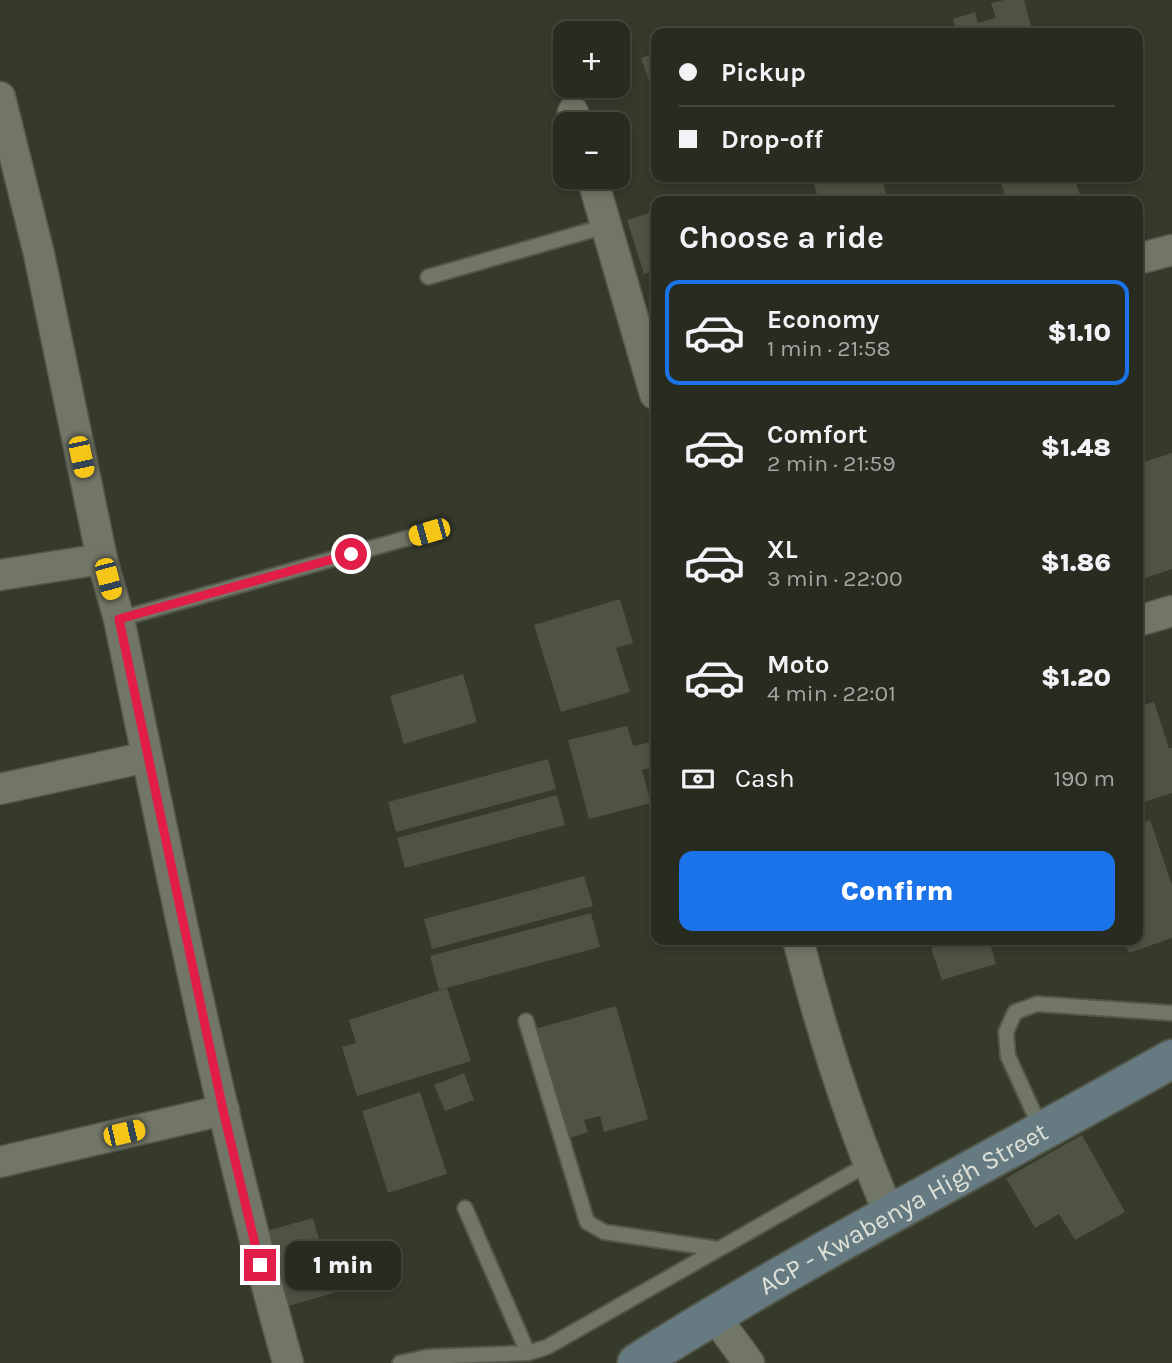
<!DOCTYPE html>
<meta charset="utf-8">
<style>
:root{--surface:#282c20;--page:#303429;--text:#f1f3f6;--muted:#a5a7a5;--line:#44483e;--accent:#1a73e8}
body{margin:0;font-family:Karla,sans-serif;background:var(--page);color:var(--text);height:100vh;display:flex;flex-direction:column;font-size:26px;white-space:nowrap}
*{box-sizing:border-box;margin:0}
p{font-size:23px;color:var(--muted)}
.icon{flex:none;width:38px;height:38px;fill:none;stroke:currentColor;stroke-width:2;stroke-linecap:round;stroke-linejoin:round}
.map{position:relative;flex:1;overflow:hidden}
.panel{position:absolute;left:651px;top:196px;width:492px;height:749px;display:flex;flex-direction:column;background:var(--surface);border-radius:14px;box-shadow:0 4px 10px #0003,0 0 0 2px var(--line)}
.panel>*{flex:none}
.hud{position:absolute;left:651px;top:28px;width:492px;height:154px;border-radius:14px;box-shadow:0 4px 10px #0003,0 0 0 2px var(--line);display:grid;align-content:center;height:154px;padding:0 28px;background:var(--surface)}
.buttons{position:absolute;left:553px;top:21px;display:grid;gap:14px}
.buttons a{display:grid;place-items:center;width:77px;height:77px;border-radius:14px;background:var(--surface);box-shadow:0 4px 10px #0003,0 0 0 2px var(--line);font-size:35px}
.end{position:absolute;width:32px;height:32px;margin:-16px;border:9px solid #e11d48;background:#fff;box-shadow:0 0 0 4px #fff}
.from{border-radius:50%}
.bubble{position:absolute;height:49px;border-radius:14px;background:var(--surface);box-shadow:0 4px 10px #0003,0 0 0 2px var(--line);font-size:23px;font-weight:800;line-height:49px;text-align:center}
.car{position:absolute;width:21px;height:42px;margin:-21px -10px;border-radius:9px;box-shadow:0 0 5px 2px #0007;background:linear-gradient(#f5c518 24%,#345 0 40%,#f5c518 0 76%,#345 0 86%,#f5c518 0)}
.hud b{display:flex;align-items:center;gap:24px;height:66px;font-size:26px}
.hud b+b{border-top:2px solid var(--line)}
.hud i{width:18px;height:18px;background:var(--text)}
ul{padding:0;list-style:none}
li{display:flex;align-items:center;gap:21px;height:105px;margin:0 14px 10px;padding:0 14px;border:4px solid transparent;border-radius:14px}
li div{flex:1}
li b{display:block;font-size:26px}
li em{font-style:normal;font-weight:800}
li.on{border-color:var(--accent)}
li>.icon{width:63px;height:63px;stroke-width:1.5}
h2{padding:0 28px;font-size:32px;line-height:84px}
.pay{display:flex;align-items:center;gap:18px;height:77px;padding:0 28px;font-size:26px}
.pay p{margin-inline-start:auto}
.cta{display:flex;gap:14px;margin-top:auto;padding:14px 28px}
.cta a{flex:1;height:80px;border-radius:14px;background:var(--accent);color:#fff;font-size:28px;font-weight:800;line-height:80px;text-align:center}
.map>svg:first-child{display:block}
.building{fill:#4e5343}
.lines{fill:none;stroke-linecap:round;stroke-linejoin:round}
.service-casing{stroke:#53574a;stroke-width:18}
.minor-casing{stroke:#53574a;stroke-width:33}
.secondary-casing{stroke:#53574a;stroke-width:42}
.service{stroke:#717666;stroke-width:14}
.minor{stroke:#717666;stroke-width:30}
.secondary{stroke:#667b81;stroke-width:38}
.route{stroke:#e11d48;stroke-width:9}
.labels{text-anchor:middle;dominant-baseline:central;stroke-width:5;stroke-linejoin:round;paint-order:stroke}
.street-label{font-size:26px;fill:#dee1d7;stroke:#363a2b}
</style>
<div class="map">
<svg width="1172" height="1363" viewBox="0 0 1172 1363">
<rect width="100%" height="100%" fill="#363a2b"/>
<g class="building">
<path d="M 1004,0 L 1024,0 L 1033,33 L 957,33 L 953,19 L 975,12 L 978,23 L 996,18 L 991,3 Z"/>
<path d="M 656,53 L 656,81 L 650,83 L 641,58 Z"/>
<path d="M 812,177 L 881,177 L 888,200 L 819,201 Z"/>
<path d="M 1010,177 L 1074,177 L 1082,201 L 1007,201 L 1000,180 Z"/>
<path d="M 656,211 L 656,270 L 644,274 L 627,220 Z"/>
<path d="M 656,300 L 656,327 L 648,303 Z"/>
<path d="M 1172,453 L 1172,569 L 1145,578 L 1138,553 L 1138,464 Z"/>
<path d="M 620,599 L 633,643 L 616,648 L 630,692 L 561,712 L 534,625 Z"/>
<path d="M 463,674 L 477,722 L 404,744 L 390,696 Z"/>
<path d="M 1154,702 L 1169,748 L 1172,748 L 1172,793 L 1138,804 L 1138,707 Z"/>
<path d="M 627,726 L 633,746 L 656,741 L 656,767 L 642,770 L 651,803 L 589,819 L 568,740 Z"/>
<path d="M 548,759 L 556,789 L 396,832 L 388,802 Z"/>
<path d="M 557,795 L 565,825 L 405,868 L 397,838 Z"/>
<path d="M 1150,820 L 1172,885 L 1172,938 L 1129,953 L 1124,940 L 1138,940 L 1138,825 Z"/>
<path d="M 584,876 L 593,906 L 432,949 L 424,919 Z"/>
<path d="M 591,913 L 600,947 L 439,990 L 430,956 Z"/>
<path d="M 963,940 L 989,940 L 996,964 L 942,980 L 931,948 Z"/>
<path d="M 447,988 L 471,1061 L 357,1096 L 342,1047 L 356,1043 L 349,1020 Z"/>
<path d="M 616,1006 L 648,1119 L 604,1132 L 600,1116 L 584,1120 L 588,1132 L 567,1139 L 535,1029 Z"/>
<path d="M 464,1073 L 474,1100 L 445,1111 L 434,1085 Z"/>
<path d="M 420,1092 L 447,1174 L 388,1193 L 362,1111 Z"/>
<path d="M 1082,1135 L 1125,1212 L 1075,1240 L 1059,1214 L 1035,1228 L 1006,1178 Z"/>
<path d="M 313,1218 L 334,1293 L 284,1307 L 263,1232 Z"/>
</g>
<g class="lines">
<defs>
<g id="service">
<path d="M 428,277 L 606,226"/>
<path d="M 119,619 L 429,532"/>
<path d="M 526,1021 L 587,1222 L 604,1232 L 718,1249"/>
<path d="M 1042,1131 L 1008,1056 L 1006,1032 L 1015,1012 L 1037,1004 L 1172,1013"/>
<path d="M 465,1208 L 528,1353"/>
<path d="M 400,1363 L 427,1357 L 528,1353 L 547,1347 L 868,1164"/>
</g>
<g id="minor">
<path d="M 0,97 L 39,254 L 102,559 L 119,619 C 170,868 219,1118 288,1363"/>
<path d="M 573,112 L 576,124"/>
<path d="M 592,177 L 655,394"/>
<path d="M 1138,259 L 1172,250"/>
<path d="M 0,575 L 102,559"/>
<path d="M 1138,621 L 1172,611"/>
<path d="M 0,789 L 147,757"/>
<path d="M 798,940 C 822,1033 851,1125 889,1213"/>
<path d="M 0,1162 L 224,1110"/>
<path d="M 713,1314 L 749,1363"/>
</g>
<g id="secondary">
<path id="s1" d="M 637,1363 C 810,1253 993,1160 1172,1059"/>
</g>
</defs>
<use href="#service" class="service-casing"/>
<use href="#minor" class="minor-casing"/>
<use href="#secondary" class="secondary-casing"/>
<use href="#service" class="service"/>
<use href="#minor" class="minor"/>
<use href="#secondary" class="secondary"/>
</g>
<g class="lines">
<path class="route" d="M 260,1265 L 223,1110 L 119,619 L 351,554"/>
</g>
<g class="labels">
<g class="street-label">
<text stroke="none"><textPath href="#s1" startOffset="308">ACP - Kwabenya High Street</textPath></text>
</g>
</g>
</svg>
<div class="buttons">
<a>+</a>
<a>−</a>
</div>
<i class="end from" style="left:351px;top:554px"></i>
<i class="end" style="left:260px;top:1265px"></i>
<div class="bubble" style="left:285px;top:1241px;width:116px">1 min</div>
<i class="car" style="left:81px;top:457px;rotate:168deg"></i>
<i class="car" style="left:429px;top:532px;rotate:254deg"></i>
<i class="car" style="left:108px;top:579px;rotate:165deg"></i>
<i class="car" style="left:124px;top:1133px;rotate:77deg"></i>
<div class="hud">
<b><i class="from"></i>Pickup</b>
<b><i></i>Drop-off</b>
</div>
<section class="panel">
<h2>Choose a ride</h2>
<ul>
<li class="on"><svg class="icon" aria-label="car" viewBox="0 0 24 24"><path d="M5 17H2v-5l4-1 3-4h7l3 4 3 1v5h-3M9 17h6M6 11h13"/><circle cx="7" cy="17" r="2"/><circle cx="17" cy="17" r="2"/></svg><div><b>Economy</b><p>1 min · 21:58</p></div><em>$1.10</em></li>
<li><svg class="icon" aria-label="car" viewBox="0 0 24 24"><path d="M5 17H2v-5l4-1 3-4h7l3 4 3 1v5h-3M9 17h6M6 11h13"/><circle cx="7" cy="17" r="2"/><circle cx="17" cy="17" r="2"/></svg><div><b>Comfort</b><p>2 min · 21:59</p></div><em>$1.48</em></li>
<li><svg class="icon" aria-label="car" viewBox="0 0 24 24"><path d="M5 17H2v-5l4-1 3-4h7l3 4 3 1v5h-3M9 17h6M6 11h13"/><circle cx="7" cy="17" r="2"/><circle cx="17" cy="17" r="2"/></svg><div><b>XL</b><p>3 min · 22:00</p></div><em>$1.86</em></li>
<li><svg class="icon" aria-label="car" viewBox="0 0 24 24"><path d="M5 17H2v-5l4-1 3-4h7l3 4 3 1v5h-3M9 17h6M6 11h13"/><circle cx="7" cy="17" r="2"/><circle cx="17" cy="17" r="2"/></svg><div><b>Moto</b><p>4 min · 22:01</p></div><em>$1.20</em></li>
</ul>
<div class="pay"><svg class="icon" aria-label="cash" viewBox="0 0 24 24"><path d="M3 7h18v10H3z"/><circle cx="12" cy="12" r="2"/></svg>Cash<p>190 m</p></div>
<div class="cta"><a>Confirm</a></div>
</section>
</div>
